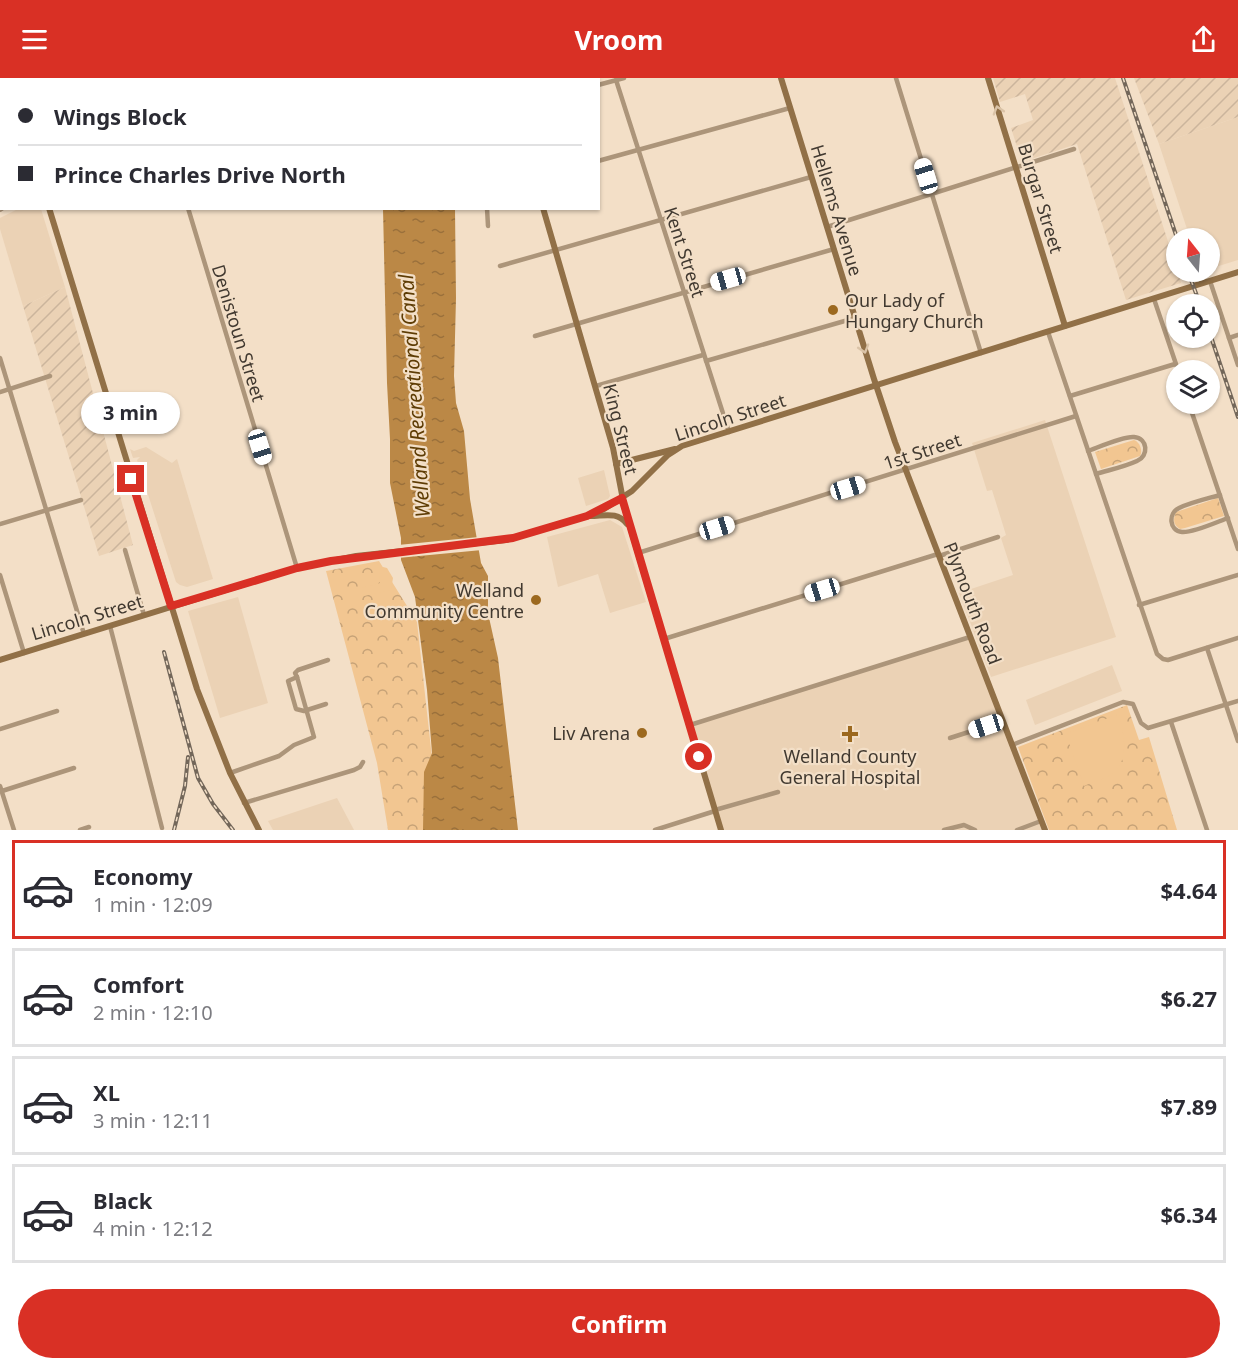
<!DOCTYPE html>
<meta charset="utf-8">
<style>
:root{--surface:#fff;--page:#f2f2f3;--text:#2b2b33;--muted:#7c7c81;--line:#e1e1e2;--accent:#d93025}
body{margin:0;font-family:"Noto Sans",sans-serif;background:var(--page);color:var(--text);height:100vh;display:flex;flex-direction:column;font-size:22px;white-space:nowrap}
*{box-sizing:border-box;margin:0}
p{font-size:20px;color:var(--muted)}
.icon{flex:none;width:33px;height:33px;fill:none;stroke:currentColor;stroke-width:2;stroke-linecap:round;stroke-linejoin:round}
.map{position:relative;height:752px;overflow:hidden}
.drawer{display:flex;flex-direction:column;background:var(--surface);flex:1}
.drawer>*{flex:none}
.top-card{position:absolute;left:0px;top:0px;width:600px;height:132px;box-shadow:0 2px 4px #0004;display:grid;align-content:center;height:132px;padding:0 18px;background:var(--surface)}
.needle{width:39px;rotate:343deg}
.buttons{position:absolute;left:1166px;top:150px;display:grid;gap:12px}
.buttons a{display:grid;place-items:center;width:54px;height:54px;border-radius:50%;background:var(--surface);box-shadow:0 2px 4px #0004;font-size:30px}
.end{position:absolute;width:27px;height:27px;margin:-14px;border:8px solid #d93025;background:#fff;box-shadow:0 0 0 3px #fff}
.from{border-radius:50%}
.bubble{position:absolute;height:42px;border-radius:21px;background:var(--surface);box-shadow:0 2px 4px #0004;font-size:20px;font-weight:700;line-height:42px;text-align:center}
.car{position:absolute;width:18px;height:36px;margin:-18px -9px;border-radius:8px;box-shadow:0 0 4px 2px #0007;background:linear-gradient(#fff 24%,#345 0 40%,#fff 0 76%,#345 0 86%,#fff 0)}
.top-card b{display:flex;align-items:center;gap:21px;height:57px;font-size:22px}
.top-card b+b{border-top:2px solid var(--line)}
.top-card i{width:15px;height:15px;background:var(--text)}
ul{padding:10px 0 0;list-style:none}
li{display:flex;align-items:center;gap:18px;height:99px;margin:0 12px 9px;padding:0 6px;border:3px solid var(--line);border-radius:0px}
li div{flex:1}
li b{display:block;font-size:22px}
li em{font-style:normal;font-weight:700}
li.active{border-color:var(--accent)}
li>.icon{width:54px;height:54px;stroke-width:1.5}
.primary-button{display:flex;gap:12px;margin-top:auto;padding:12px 18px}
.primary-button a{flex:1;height:69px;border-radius:36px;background:var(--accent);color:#fff;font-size:24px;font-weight:700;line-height:69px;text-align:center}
header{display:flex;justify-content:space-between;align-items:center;height:78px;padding:0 18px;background:var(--accent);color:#fff;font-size:27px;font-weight:700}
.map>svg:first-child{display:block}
.built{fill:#ebd2b5}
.industrial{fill:url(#industrial-furrows)}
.park{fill:url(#park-crowns)}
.pitch{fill:#f2c691}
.water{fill:url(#water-ripples)}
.pier{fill:#f3dfc7}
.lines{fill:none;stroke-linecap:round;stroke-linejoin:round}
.street{stroke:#ac957a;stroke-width:4.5}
.secondary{stroke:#917047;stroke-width:6}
.rail-casing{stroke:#73675a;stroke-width:4}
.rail{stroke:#f3dfc7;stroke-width:1.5;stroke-dasharray:4.5;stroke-linecap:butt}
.oneway{stroke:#dac3a7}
.route{stroke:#d93025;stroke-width:8}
.poi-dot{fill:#9c691f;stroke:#f3dfc7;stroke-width:2}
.labels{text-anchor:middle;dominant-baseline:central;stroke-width:4.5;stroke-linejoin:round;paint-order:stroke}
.street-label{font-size:18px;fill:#413930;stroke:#f3dfc7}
.poi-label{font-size:18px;fill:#413930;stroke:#f3dfc7;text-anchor:end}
.water-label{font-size:20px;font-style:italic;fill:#5e3c04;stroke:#f3dfc7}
</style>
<header><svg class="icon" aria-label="menu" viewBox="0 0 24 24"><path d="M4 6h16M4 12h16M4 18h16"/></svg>Vroom<svg class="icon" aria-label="share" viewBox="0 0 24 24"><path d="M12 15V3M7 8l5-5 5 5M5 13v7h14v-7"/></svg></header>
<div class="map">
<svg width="1238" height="752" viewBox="0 0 1238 752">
<defs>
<pattern id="industrial-furrows" width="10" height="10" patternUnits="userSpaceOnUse" patternTransform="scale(1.5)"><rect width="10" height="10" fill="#ebd2b5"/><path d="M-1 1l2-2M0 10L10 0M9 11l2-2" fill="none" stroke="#cbb59c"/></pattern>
<pattern id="park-crowns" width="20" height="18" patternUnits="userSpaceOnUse" patternTransform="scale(1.5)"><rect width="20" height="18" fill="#f2c691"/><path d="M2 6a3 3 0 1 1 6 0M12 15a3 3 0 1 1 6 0" fill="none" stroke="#c6a277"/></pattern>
<pattern id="water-ripples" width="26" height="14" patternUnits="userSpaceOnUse" patternTransform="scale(1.5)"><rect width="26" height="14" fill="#bb8846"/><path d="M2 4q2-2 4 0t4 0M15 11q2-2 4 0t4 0" fill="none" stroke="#9a703b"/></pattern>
</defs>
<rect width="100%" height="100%" fill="#f3dfc7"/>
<g class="built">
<path d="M 1238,39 L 1238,182 L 1209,191 L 1209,160 L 1190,160 L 1159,66 Z"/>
<path d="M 18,131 L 41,131 L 65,209 L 23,228 L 0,151 L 0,140 Z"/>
<path d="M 1045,342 L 1116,559 L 991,599 L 959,515 L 1013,497 L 1001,460 L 1006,457 L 992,412 L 987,413 L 972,365 Z"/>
<path d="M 146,369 L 172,385 L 177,381 L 213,501 L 187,509 L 180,507 L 176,504 L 137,382 L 140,379 L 133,380 L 130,371 L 134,373 Z"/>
<path d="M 604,392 L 610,418 L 608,421 L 586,428 L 578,400 Z"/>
<path d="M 610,442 L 622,449 L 646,524 L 610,535 L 598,496 L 558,509 L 547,459 Z"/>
<path d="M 238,519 L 268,625 L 220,640 L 188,533 Z"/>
<path d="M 970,559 L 1045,752 L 721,752 L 690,647 Z"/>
<path d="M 1112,587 L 1122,613 L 1035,647 L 1026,622 Z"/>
<path d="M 337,720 L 354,752 L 273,752 L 268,743 Z"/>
</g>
<g class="industrial">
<path d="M 993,0 L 1115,0 L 1176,188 L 1176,194 L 1178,194 L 1181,205 L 1126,222 L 1077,66 L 1022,84 L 1011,50 L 1033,42 L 1025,16 L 1000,24 Z"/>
<path d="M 1134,0 L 1238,0 L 1238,39 L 1159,66 Z"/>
<path d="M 65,209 L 133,467 L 99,478 L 23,228 Z"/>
</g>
<g class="park">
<path d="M 1134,362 C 1140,364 1143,373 1140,378 L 1101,391 L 1095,374 Z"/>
<path d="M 1218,420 L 1224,438 L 1185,450 L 1180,451 C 1173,447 1173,441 1176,434 Z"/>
<path d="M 379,483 L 417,544 L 440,752 L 388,752 L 377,685 L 326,493 Z"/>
<path d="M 1127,627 L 1139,662 L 1149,659 L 1177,752 L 1049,752 L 1018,669 Z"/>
</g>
<g class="pitch">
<path d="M 383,489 L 387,490 L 393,500 L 391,512 L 364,518 L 362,510 L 380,505 L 379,493 Z"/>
<path d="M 1119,636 C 1124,655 1130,683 1112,696 C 1104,701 1093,704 1084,708 L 1067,659 L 1068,655 Z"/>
</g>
<path class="water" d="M 383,131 L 455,131 L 456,220 L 454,298 L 456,325 L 464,353 L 470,421 L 481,485 L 488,498 L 488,535 L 498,580 L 518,752 L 423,752 L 424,694 L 432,675 L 427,612 L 415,519 L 401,482 L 401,460 L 390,405 L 390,361 L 387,305 Z"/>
<path class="pier" d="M 479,459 L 482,472 L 398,480 L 398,467 Z"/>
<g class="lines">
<g class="street">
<path d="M 148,0 L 149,2"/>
<path d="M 243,0 L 244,2"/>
<path d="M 364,0 L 364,2"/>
<path d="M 896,0 L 981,275"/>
<path d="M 26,2 L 26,0"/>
<path d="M 127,2 L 130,0"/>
<path d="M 257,2 L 259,0"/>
<path d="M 616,2 L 729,354"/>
<path d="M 598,7 L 624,0"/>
<path d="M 598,83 L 790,30"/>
<path d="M 188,130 L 297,490"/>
<path d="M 487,130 L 488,148"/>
<path d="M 0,132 L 3,130"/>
<path d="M 827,149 L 1074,71"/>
<path d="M 500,188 L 811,99"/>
<path d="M 1210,203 L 1238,287"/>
<path d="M 1154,221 L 1178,292"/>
<path d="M 1048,254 L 1157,576 L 1163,581 L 1168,582 L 1238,560"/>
<path d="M 535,258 L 834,171"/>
<path d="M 1229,260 L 1238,257"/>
<path d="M 0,280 L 84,556"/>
<path d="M 706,283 L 855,240"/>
<path d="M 596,308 L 703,277"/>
<path d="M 0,314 L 50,298"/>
<path d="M 1070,318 L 1175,286"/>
<path d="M 1189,326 L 1238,471"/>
<path d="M 1088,373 C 1099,369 1123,358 1134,359 C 1148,360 1149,378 1137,383 C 1124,389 1109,392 1096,396"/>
<path d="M 1220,417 C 1206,421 1192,424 1179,430 C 1168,435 1169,453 1182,454 C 1193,455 1217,444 1228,440"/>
<path d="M 0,446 L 81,422"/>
<path d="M 125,472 L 144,537"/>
<path d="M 638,475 L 1076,338"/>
<path d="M 939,478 L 998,459"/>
<path d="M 0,497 L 24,575"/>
<path d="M 1139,527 L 1238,497"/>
<path d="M 110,548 L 162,750"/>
<path d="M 664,561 L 938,476"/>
<path d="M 1207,570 L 1238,663"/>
<path d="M 297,599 L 288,603 L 296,631 L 304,633 L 326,626"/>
<path d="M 297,599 L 295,595 L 298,592 L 328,582"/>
<path d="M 1171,644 L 1207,752"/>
<path d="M 690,647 L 970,559"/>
<path d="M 0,651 L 57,633"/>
<path d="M 950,660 L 1003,643"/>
<path d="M 1012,667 L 1123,624 L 1133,626 L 1141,645 L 1148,650 L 1238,623"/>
<path d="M 230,695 L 279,678 L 294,667 L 314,659 L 297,599"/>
<path d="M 0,708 L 14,752"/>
<path d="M 2,713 L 74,690"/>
<path d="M 244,725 L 354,692 L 360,689 L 363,684"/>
<path d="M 715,732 L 778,714"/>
<path d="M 80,752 L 89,749"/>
<path d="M 655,752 L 715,733"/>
<path d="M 944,752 L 964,747 L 975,752"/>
<path d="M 1017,752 L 1041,743"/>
</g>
<g class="secondary">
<path d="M 11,0 L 12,2"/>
<path d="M 504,0 L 505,2"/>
<path d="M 781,0 L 874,301 L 895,364 L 1045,752"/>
<path d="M 988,0 L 1065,248"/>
<path d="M 0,68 L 2,67"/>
<path d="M 49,130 L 197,611 L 230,695 L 259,752"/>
<path d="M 543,130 L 613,370 L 625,432 L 721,752"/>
<path d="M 616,386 L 675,371"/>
<path d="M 590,438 C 605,438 617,433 627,446"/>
<path d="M 0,582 L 297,490 L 356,478 L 506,462 L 587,438 L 604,431 L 632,413 L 668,377 L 682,368 L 1238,194"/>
</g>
<defs>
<g id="rail">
<path d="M 1123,0 L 1177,160"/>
<path d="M 1188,194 L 1200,226"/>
<path d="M 1209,253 L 1238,339"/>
<path d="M 164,574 L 198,700 L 213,726 L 233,752"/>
<path d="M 174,752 L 185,708 L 188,679"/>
</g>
</defs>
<use href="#rail" class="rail-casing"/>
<use href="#rail" class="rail"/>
</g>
<defs><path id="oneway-chevron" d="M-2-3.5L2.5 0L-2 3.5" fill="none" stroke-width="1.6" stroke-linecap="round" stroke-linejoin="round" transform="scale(1.5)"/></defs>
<g class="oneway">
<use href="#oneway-chevron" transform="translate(998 32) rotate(-107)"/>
<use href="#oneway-chevron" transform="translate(864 271) rotate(73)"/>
</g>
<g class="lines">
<path class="route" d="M 131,401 L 171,528 L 297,490 L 331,483 L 513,460 L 587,438 L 622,420 L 699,679"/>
</g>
<g class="poi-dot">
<circle cx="833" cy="232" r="6"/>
<circle cx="536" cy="522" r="6"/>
<circle cx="642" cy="655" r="6"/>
<path d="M847 647h6v6h6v6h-6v6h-6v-6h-6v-6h6z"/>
</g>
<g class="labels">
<g class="street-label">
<text transform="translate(1041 120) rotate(73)">Burgar Street</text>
<text transform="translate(837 132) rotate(73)">Hellems Avenue</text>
<text transform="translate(685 174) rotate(72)">Kent Street</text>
<text transform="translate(239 255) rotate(73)">Denistoun Street</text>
<text transform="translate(730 339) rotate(-18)">Lincoln Street</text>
<text transform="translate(621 351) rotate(76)">King Street</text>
<text transform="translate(922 373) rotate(-18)">1st Street</text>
<text transform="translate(973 525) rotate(69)">Plymouth Road</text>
<text transform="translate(87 539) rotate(-17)">Lincoln Street</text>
</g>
<g class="poi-label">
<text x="845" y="222" text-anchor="start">Our Lady of<tspan x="845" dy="21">Hungary Church</tspan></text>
<text x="524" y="512">Welland<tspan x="524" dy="21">Community Centre</tspan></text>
<text x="630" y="655">Liv Arena</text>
<text x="850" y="678" text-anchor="middle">Welland County<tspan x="850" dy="21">General Hospital</tspan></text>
</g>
<g class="water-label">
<text transform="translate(414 318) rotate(-94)">Welland Recreational Canal</text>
</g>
</g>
</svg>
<div class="buttons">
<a><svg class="needle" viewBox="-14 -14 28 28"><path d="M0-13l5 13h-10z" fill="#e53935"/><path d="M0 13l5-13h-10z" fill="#7c7c81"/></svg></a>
<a><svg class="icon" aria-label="locate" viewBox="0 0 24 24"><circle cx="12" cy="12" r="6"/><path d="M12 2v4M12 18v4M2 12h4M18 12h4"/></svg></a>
<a><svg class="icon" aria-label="layers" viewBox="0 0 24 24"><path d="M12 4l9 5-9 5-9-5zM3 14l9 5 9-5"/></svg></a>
</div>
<i class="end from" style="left:699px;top:679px"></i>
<i class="end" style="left:131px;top:401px"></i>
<div class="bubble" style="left:81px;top:314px;width:99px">3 min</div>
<i class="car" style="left:926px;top:98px;rotate:343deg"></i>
<i class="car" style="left:728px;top:201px;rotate:254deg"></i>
<i class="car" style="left:260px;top:369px;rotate:163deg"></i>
<i class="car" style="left:848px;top:410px;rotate:73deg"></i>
<i class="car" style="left:717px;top:450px;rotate:73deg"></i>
<i class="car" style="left:822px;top:512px;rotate:253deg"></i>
<i class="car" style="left:986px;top:648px;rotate:252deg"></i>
<div class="top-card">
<b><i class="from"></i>Wings Block</b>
<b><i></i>Prince Charles Drive North</b>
</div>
</div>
<section class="drawer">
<ul>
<li class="active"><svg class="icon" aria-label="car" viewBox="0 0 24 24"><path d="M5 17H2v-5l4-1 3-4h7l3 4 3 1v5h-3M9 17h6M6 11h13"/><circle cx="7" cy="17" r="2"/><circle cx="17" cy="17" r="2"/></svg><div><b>Economy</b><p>1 min · 12:09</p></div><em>$4.64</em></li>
<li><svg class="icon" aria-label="car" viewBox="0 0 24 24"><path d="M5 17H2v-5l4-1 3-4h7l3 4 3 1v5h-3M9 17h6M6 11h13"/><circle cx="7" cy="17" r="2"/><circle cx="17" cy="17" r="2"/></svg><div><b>Comfort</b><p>2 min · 12:10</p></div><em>$6.27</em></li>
<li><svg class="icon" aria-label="car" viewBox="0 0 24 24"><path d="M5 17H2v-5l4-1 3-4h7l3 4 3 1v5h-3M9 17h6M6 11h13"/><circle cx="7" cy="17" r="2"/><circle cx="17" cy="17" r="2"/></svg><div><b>XL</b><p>3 min · 12:11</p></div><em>$7.89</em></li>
<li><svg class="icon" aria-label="car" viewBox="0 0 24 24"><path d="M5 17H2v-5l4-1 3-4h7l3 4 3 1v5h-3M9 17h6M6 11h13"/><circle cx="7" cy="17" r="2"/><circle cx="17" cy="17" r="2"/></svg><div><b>Black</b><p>4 min · 12:12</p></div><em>$6.34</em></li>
</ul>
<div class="primary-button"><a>Confirm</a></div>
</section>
